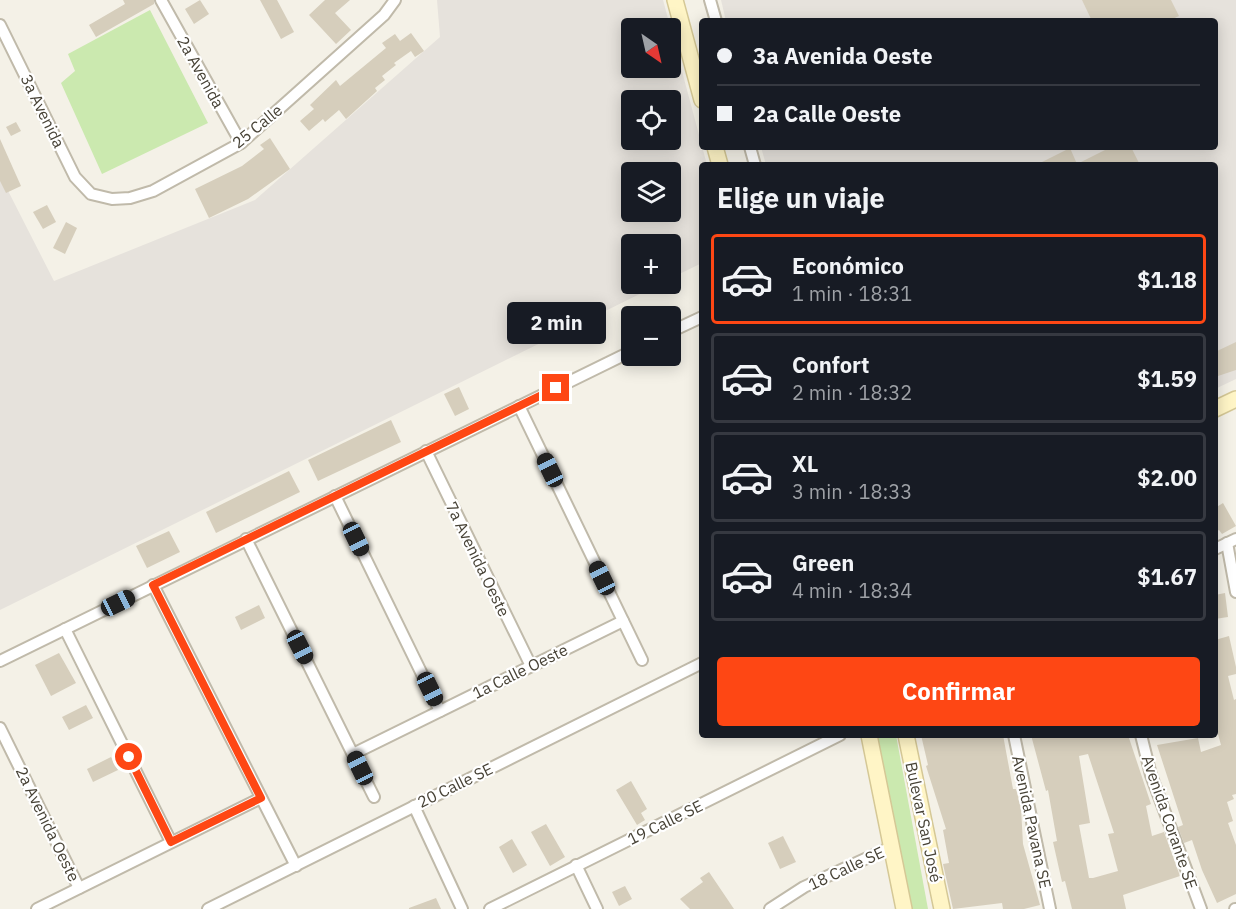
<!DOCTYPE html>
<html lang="es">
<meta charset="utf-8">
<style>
:root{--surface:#171b24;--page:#20242c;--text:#f1f3f6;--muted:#9ea1a6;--line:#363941;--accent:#fe4714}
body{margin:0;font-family:"IBM Plex Sans",sans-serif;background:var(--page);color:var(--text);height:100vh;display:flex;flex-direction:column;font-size:22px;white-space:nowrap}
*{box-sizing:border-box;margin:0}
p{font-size:20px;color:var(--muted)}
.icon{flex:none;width:33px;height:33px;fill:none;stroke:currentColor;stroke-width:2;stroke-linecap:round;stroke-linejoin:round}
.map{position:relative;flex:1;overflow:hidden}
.panel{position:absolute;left:699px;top:162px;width:519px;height:576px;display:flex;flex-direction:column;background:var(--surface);border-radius:6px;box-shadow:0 3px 15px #0003}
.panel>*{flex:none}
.top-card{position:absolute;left:699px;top:18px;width:519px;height:132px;border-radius:6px;box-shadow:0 3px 15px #0003;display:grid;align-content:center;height:132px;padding:0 18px;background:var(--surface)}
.needle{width:39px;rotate:146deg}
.controls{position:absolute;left:621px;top:18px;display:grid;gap:12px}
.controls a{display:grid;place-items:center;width:60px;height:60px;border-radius:6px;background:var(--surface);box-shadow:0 3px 15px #0003;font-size:30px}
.end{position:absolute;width:27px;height:27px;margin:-14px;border:8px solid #fe4714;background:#fff;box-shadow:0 0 0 3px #fff}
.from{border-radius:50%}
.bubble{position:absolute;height:42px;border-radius:6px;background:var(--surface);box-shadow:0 3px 15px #0003;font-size:20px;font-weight:700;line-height:42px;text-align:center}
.car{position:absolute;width:18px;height:36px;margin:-18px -9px;border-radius:8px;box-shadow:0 0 4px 2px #0007;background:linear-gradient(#222 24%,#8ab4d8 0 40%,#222 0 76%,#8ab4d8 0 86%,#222 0)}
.top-card b{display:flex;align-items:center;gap:21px;height:57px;font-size:22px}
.top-card b+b{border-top:2px solid var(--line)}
.top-card i{width:15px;height:15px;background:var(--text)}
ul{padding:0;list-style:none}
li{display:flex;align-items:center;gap:18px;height:90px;margin:0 12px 9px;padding:0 6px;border:3px solid var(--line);border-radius:6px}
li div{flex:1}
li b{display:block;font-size:22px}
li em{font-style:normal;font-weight:700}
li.on{border-color:var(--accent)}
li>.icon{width:54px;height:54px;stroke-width:1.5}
h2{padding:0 18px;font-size:27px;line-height:72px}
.cta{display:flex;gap:12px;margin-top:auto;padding:12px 18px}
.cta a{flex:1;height:69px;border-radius:6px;background:var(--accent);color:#fff;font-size:24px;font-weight:700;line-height:69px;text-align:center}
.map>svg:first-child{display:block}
.industrial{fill:#e6e2dc;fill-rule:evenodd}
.green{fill:#cbe9af}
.building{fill:#d6cebc;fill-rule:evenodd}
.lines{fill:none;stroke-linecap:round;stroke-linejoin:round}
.street-casing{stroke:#c0baaa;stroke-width:14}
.secondary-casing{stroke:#d5c896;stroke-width:18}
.street{stroke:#fff;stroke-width:10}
.secondary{stroke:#fff5c6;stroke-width:15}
.route{stroke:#fe4714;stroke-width:8}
.labels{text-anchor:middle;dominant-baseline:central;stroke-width:4.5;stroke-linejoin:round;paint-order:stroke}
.street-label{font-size:16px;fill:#474236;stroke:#fff}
</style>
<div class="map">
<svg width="1236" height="909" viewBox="0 0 1236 909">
<rect width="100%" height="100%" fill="#f4f1e7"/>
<g class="industrial">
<path d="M 437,0 L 663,0 L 707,165 L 702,165 L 702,263 L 671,278 L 670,244 L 632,244 L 632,284 L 660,284 L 0,610 L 0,175 L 54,281 L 255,200 L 440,37 ZM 632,28 L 670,28 L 670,68 L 632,68 ZM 632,100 L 670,100 L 670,140 L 632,140 ZM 632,172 L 670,172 L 670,212 L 632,212 Z"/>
<path d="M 721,0 L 1236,0 L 1236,379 L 1215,389 L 1215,165 L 766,165 L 761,147 L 1215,147 L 1215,21 L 726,21 Z"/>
</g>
<g class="green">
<path d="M 150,10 L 208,123 L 102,174 L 61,83 L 75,71 L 68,54 Z"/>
<path d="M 865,735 L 896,735 L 928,909 L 899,909 Z"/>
</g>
<g class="building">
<path d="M 123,0 L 154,0 L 154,4 L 96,37 L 89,25 L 125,4 Z"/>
<path d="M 200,0 L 209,14 L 194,24 L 185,9 Z"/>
<path d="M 260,0 L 277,0 L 294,32 L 281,39 Z"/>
<path d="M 325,0 L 350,0 L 335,13 L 351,30 L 336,44 L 309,15 Z"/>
<path d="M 1082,0 L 1171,0 L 1179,16 L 1168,21 L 1092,21 Z"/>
<path d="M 411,33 L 424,51 L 415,57 L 411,51 L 394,63 L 396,65 L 382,76 L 385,80 L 375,88 L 377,91 L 346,119 L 339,110 L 325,122 L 323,119 L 309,131 L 300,121 L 314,109 L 310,105 L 336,80 L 340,86 L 386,48 L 382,43 L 395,34 L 400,41 Z"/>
<path d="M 16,122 L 21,131 L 11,136 L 6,127 Z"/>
<path d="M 270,138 L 290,169 L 248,199 L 209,218 L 195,189 L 242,166 L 264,149 L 260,145 Z"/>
<path d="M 0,139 L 21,186 L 6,193 L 0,181 Z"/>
<path d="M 1111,147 L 1131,147 L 1140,165 L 1036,165 L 1070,148 L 1077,164 Z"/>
<path d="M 47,205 L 56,222 L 43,229 L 33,212 Z"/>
<path d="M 66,222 L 77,228 L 65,254 L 53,248 Z"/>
<path d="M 1236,342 L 1236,370 L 1215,377 L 1215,352 Z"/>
<path d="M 459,387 L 469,409 L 455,416 L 444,394 Z"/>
<path d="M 391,420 L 401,442 L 318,481 L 308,460 Z"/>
<path d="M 289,471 L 300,492 L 216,533 L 206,512 Z"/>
<path d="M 1223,503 L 1236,526 L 1222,534 L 1219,530 L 1215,532 L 1215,508 Z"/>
<path d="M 169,531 L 180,552 L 147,568 L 136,546 Z"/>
<path d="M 1225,593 L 1228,617 L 1215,619 L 1215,595 Z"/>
<path d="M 259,605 L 265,618 L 241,630 L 235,617 Z"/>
<path d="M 1229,636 L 1236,667 L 1236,674 L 1228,676 L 1234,700 L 1236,699 L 1236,794 L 1232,795 L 1234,799 L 1227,802 L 1233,821 L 1228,823 L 1236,845 L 1236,894 L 1217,903 L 1202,870 L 1192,840 L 1184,843 L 1178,827 L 1183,825 L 1157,745 L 1198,738 L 1201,752 L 1221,745 L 1215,723 L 1215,640 Z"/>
<path d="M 59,653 L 76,683 L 51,696 L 35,665 Z"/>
<path d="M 86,705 L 93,718 L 69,730 L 62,717 Z"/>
<path d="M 921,735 L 1003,735 L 1013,789 L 1016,789 L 1021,808 L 1023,844 L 1040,905 L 1024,909 L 1003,909 L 1002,903 L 953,909 L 943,864 L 949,863 L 943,830 L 946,829 L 926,766 L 928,765 Z"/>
<path d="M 1031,735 L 1062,735 L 1063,738 L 1072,735 L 1128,735 L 1151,804 L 1146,806 L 1152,836 L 1164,832 L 1180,876 L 1123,895 L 1126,909 L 1072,909 L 1065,881 L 1062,882 L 1053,842 L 1057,841 L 1048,790 L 1046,791 ZM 1088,754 L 1114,833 L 1108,834 L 1118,871 L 1093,878 L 1089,878 L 1079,825 L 1090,823 L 1079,756 Z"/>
<path d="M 111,757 L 118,770 L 93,782 L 87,769 Z"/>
<path d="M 631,781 L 647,809 L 641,813 L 645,820 L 637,825 L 616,790 Z"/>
<path d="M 546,824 L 565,857 L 550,866 L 531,832 Z"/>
<path d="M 783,836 L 796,862 L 780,869 L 768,843 Z"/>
<path d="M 512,839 L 527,865 L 513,873 L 499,847 Z"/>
<path d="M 709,872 L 734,909 L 690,909 L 680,899 L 703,882 L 700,878 Z"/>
<path d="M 625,886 L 632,899 L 619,906 L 612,892 Z"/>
<path d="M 436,898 L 441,909 L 409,909 L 409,908 Z"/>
</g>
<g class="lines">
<defs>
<g id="street">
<path d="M 161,0 L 241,143"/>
<path d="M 710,0 L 716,21"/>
<path d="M 0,25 L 75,177 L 91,194 L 112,199 L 130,198 L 153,191 L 241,143 L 384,15 L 395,0"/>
<path d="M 750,147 L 755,165"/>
<path d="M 670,332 L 702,317"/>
<path d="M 519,406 L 642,660"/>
<path d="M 426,451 L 531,666"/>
<path d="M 335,496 L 440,711"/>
<path d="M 246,539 L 374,797"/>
<path d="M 1227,543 L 1236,592"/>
<path d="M 1215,549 L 1236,539"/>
<path d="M 153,585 L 296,866"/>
<path d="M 65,629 L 171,842"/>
<path d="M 0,661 L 632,351"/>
<path d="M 0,728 L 79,888"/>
<path d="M 1014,735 L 1050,909"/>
<path d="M 1141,735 L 1151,775 L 1201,909"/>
<path d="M 353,754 L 623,621"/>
<path d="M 414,806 L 462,909"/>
<path d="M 576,865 L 597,909"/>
<path d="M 37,909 L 261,798"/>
<path d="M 208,909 L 702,663"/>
<path d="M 490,909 L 840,735"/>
<path d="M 770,909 L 804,887 L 891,847"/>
<path d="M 1235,909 L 1236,909"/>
</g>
<g id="secondary">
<path d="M 675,0 L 702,100"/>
<path d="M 715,147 L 720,165"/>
<path d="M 1215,409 L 1236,399"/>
<path d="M 869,735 L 904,909"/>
<path d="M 906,735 L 942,909"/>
</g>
</defs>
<use href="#street" class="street-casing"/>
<use href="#secondary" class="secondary-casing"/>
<use href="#street" class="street"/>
<use href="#secondary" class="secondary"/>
</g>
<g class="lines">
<path class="route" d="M 129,757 L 171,842 L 261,798 L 153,585 L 556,388"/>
</g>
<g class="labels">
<g class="street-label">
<text transform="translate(201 72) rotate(61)">2a Avenida</text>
<text transform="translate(43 111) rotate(64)">3a Avenida</text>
<text transform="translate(257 126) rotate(-39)">25 Calle</text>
<text transform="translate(478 559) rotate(64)">7a Avenida Oeste</text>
<text transform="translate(520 671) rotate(-26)">1a Calle Oeste</text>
<text transform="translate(455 785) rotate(-26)">20 Calle SE</text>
<text transform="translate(665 822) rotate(-26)">19 Calle SE</text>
<text transform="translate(924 822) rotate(78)">Bulevar San José</text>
<text transform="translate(1032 822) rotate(78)">Avenida Pavana SE</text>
<text transform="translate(1170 822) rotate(71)">Avenida Corante SE</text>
<text transform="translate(48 824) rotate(64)">2a Avenida Oeste</text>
<text transform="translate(846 868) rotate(-25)">18 Calle SE</text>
</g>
</g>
</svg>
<div class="controls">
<a><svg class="needle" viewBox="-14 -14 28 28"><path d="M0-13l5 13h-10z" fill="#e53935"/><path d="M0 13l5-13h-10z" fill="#9ea1a6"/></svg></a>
<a><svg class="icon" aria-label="locate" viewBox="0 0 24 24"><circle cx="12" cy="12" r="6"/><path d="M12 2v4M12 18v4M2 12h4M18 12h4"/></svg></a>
<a><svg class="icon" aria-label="layers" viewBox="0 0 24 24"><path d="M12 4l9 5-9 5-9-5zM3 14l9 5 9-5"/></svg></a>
<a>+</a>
<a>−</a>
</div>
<i class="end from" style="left:129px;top:757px"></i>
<i class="end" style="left:556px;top:388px"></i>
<div class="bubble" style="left:507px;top:302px;width:99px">2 min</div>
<i class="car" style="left:550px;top:470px;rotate:334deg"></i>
<i class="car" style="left:356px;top:539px;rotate:154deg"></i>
<i class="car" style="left:602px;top:578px;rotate:334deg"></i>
<i class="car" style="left:118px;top:603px;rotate:64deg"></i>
<i class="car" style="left:300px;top:647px;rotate:153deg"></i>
<i class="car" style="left:430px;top:689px;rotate:154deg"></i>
<i class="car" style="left:360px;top:768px;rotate:334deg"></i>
<div class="top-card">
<b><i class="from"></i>3a Avenida Oeste</b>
<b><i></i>2a Calle Oeste</b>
</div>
<section class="panel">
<h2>Elige un viaje</h2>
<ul>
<li class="on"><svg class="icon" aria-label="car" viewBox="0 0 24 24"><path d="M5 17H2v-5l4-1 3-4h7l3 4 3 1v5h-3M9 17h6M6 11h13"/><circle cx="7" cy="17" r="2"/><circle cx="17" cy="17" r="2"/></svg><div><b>Económico</b><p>1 min · 18:31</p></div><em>$1.18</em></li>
<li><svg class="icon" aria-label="car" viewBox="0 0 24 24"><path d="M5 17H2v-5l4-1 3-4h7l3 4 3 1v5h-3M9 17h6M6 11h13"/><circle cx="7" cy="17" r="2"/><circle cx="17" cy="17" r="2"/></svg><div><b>Confort</b><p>2 min · 18:32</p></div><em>$1.59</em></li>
<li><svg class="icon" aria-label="car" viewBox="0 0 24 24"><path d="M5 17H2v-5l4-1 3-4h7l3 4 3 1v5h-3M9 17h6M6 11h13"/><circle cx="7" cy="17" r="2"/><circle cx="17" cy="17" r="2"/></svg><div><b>XL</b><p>3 min · 18:33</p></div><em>$2.00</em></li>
<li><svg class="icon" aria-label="car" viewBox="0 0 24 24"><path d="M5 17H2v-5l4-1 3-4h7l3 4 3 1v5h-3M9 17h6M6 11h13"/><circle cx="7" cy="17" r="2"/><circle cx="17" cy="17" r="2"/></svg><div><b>Green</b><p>4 min · 18:34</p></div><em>$1.67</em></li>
</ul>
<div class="cta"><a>Confirmar</a></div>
</section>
</div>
